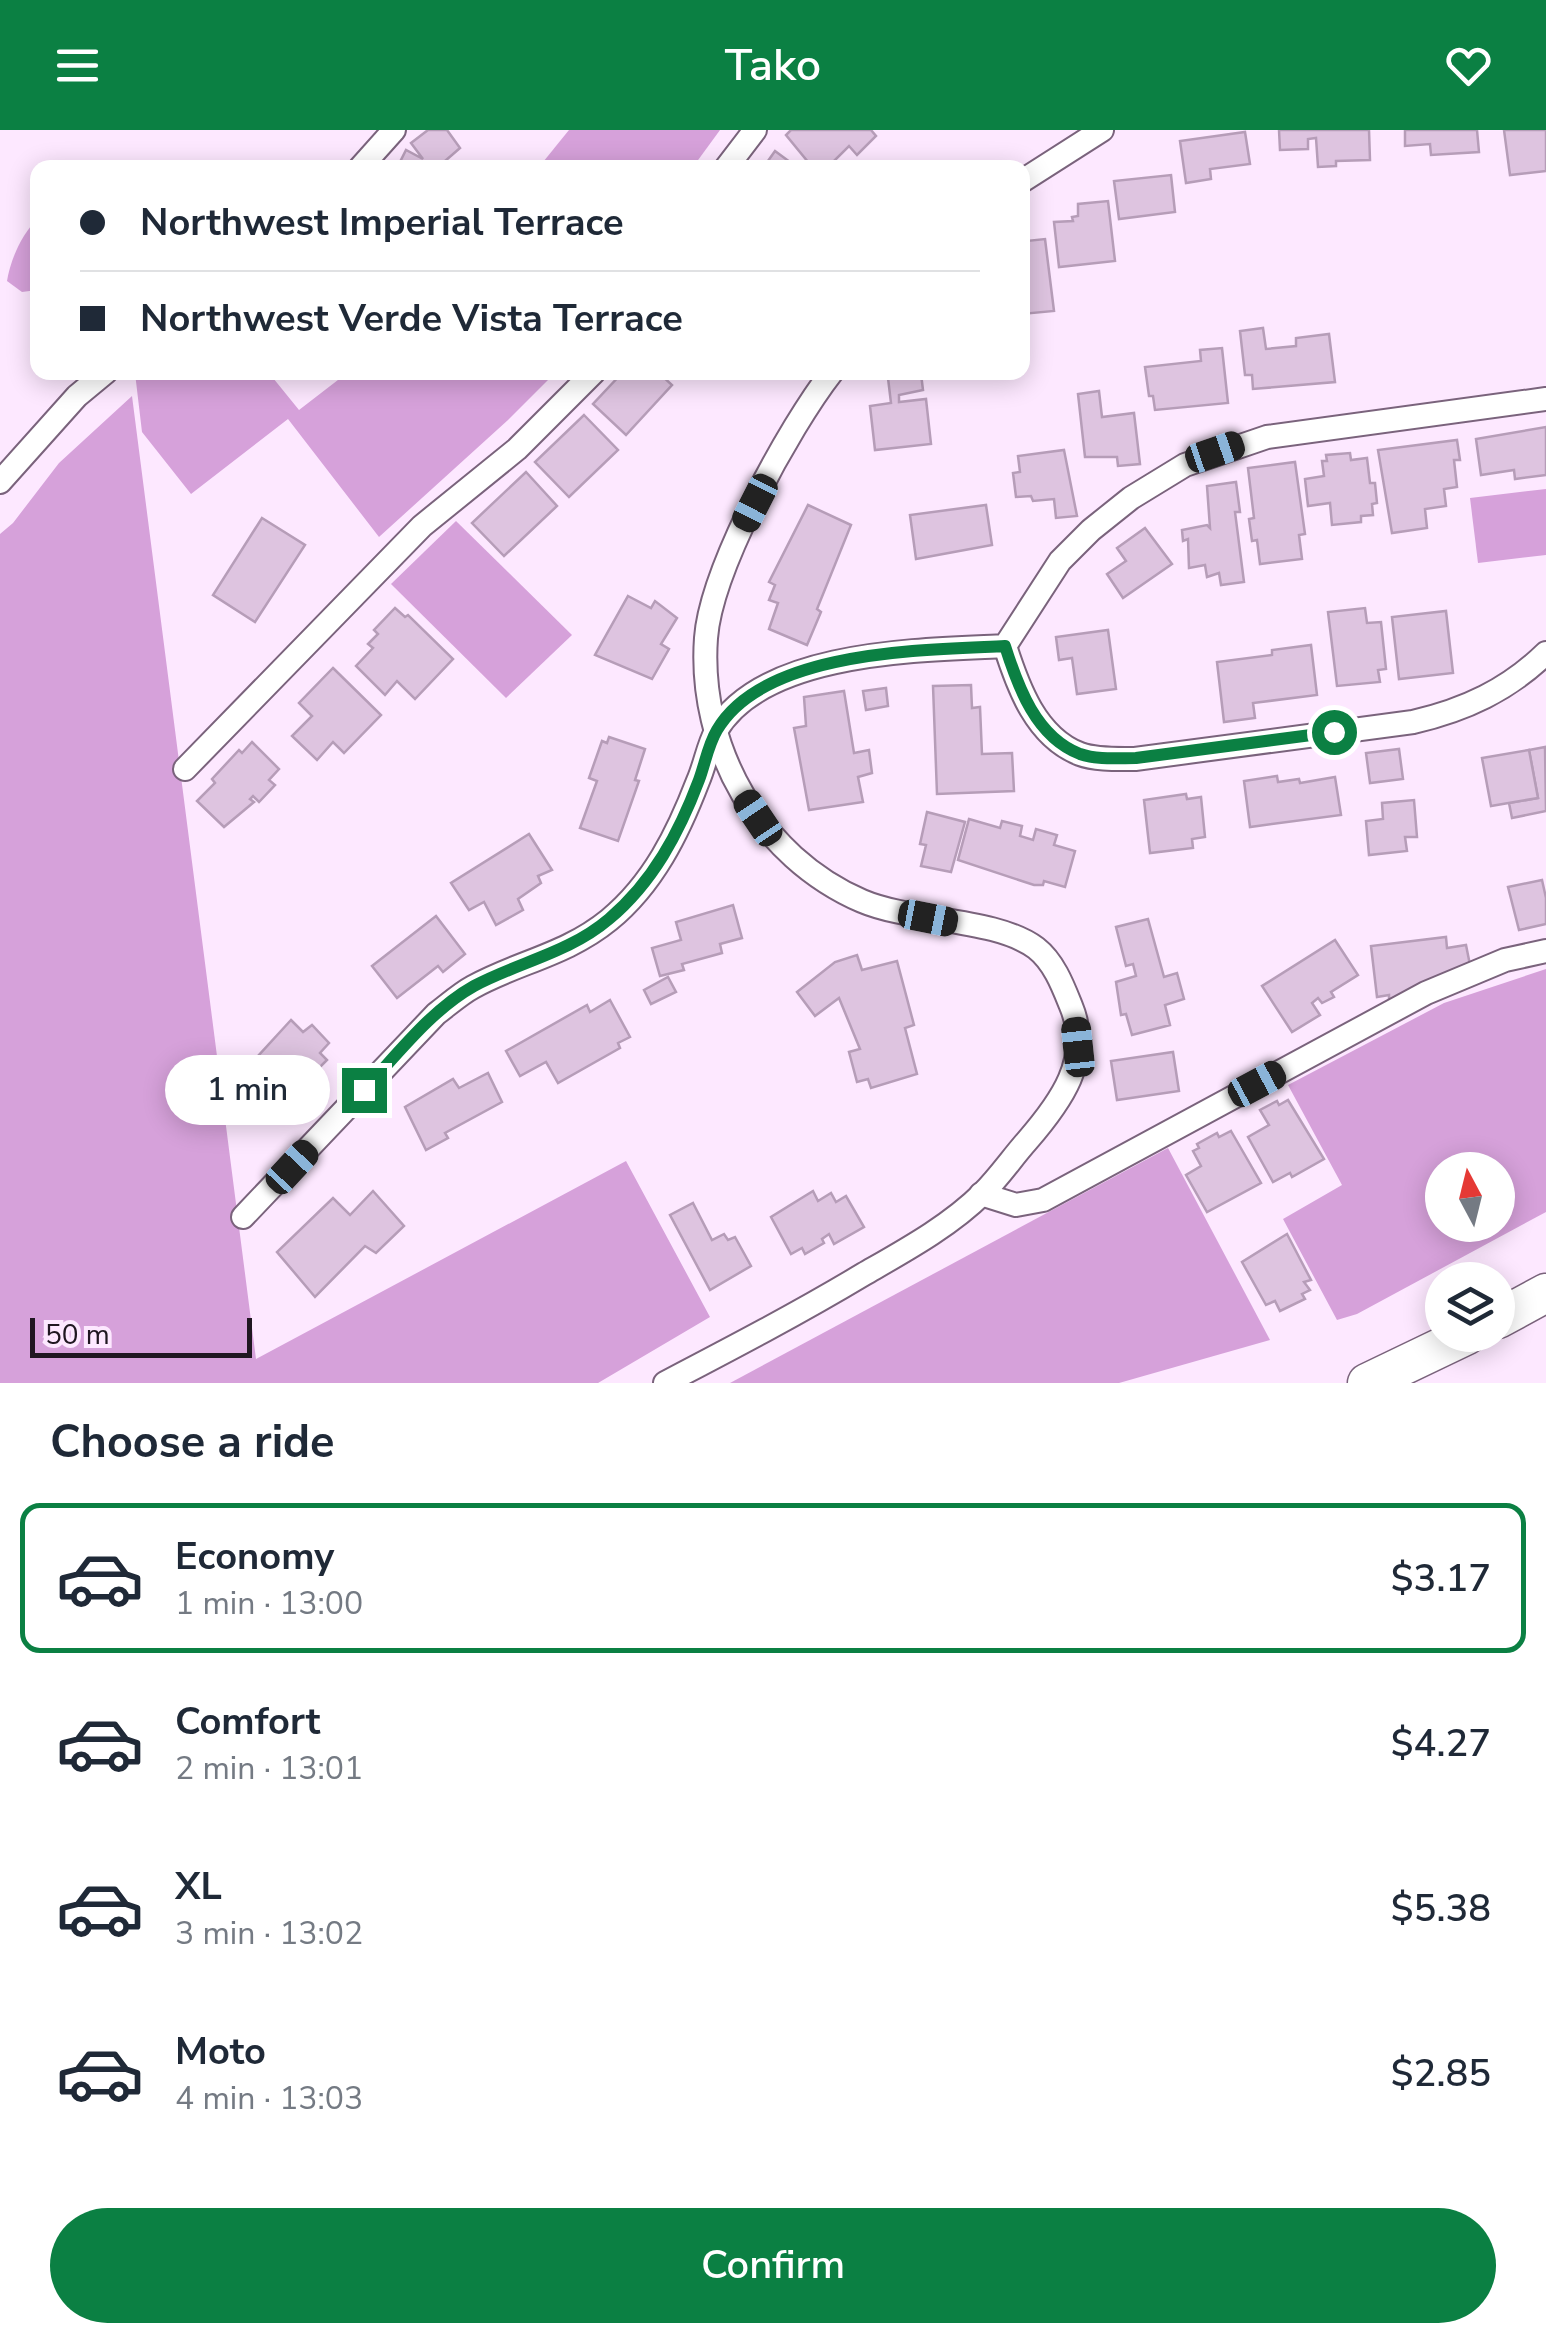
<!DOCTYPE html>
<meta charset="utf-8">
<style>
:root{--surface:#fff;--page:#f2f2f3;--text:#1f2937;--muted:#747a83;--line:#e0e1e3;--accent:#0b8043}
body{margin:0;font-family:"Nunito Sans",sans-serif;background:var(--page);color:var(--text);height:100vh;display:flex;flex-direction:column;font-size:38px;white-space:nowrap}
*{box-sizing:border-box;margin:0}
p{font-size:32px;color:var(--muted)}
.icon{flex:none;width:55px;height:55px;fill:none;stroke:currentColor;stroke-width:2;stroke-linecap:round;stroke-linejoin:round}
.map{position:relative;height:1253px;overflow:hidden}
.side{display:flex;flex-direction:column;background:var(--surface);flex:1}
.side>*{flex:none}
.banner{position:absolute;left:30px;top:30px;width:1000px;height:220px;border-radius:20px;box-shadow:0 5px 25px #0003;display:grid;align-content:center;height:220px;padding:0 50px;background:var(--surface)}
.needle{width:65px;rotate:353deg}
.buttons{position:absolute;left:1425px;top:1022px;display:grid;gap:20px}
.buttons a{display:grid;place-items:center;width:90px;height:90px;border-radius:50%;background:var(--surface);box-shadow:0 5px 25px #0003;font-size:50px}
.scale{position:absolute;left:30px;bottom:25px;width:222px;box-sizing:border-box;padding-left:10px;border:5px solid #201721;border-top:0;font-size:28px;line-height:35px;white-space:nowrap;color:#201721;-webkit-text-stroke:8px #fde8ff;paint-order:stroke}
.end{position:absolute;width:45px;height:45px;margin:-22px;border:12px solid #0b8043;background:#fff;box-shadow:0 0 0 5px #fff}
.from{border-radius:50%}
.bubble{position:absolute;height:70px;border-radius:35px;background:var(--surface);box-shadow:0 5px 25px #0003;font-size:32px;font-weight:600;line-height:70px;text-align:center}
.car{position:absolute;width:30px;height:60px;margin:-30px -15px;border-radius:12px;box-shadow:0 0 8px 2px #0007;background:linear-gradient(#222 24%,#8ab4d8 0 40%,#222 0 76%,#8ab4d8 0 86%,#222 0)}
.banner b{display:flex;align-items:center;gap:35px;height:95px;font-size:38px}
.banner b+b{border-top:2px solid var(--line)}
.banner i{width:25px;height:25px;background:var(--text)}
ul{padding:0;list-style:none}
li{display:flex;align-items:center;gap:30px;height:150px;margin:0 20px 15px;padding:0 30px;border:5px solid transparent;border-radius:20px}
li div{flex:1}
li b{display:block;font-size:38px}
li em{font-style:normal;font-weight:600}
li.selected{border-color:var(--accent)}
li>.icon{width:90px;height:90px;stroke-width:1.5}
h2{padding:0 50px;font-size:45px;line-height:120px}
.primary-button{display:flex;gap:20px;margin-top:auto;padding:20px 50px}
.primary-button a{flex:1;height:115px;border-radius:60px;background:var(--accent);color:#fff;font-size:40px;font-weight:600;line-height:115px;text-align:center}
header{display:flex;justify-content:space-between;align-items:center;height:130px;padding:0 50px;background:var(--accent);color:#fff;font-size:45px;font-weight:600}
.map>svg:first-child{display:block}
.forest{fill:#d6a1da;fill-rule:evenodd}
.building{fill:#dec4e0;stroke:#b69db8;stroke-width:2.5}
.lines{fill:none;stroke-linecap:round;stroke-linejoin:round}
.minor-casing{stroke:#7a637c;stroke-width:26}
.primary-casing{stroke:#7a637c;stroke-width:41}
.minor{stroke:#fff;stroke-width:22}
.primary{stroke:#fff;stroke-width:38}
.route{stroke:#0b8043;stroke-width:12}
</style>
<header><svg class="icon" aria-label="menu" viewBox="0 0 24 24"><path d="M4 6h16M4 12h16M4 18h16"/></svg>Tako<svg class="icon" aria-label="heart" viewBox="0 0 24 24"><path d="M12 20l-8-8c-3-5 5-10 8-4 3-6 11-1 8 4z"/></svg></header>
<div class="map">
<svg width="1546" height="1253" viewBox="0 0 1546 1253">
<rect width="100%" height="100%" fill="#fde8ff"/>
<g class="forest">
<path d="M 569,0 L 720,0 L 693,37 L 539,37 Z"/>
<path d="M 37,90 L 37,160 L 22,162 L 7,151 C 10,131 22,103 37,90 Z"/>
<path d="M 135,243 L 269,243 L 299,280 L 347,243 L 555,243 L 508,290 L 379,407 L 288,289 L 191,364 L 142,302 Z"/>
<path d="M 132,266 L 256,1229 L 626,1031 L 710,1187 L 598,1253 L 0,1253 L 0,404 L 13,393 L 59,333 Z"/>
<path d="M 1546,359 L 1546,425 L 1478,433 L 1470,368 Z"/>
<path d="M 456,391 L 572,505 L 506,568 L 391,454 Z"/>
<path d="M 1546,839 L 1546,1082 L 1357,1184 L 1337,1190 L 1283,1089 L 1342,1055 L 1288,955 L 1444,873 ZM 1442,1040 L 1498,1040 L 1498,1095 L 1442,1095 Z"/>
<path d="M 1168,1018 L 1270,1210 L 1119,1253 L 730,1253 Z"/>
</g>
<g class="building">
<path d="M 428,0 L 447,0 L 460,18 L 437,38 L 397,38 L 406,20 L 423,29 L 411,13 Z"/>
<path d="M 791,0 L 871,0 L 876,6 L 857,25 L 849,16 L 827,38 L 813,38 L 786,5 Z"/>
<path d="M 1279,0 L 1369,0 L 1370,30 L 1336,31 L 1336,36 L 1318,37 L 1316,8 L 1308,9 L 1308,19 L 1280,20 Z"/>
<path d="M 1405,0 L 1477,0 L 1479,22 L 1431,25 L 1430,14 L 1405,16 Z"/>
<path d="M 1504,0 L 1546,0 L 1546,41 L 1510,45 Z"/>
<path d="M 1245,2 L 1250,34 L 1210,39 L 1211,49 L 1186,53 L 1180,11 Z"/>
<path d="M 775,21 L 798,38 L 763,38 Z"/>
<path d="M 1171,45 L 1175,82 L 1119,89 L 1114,51 Z"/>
<path d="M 1108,71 L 1115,131 L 1059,137 L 1054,92 L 1073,91 L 1072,87 L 1078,86 L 1078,74 Z"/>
<path d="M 1045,109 L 1054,181 L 1022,184 L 1022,124 L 1027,123 L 1026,111 Z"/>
<path d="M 1263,198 L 1266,219 L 1296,216 L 1296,208 L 1329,204 L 1335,252 L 1253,259 L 1252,245 L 1245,245 L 1240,201 Z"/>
<path d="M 1222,218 L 1228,273 L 1155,280 L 1153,266 L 1149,266 L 1145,237 L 1201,231 L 1200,220 Z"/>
<path d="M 623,242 L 658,242 L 672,255 L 626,305 L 593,274 Z"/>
<path d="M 921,244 L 923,260 L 899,265 L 899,272 L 926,269 L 931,314 L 875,320 L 870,276 L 891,273 L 888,248 Z"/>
<path d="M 1099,261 L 1102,287 L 1134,283 L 1140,334 L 1118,336 L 1117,327 L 1085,327 L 1078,264 Z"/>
<path d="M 584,285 L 618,320 L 569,367 L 535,332 Z"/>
<path d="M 1546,297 L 1546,345 L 1515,349 L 1514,340 L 1481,345 L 1476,309 Z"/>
<path d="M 1457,310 L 1460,330 L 1454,330 L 1457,357 L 1444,359 L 1446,376 L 1425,379 L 1427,398 L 1392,403 L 1378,320 Z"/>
<path d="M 1064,320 L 1077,386 L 1056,388 L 1054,369 L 1033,371 L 1031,366 L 1016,367 L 1013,343 L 1020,342 L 1018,326 Z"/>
<path d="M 1350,323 L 1351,330 L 1367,328 L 1370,353 L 1375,353 L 1377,373 L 1372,374 L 1373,385 L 1361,386 L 1361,392 L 1332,395 L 1330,373 L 1308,376 L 1305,349 L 1324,346 L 1322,331 L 1327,331 L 1326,325 Z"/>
<path d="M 1295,332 L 1305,404 L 1299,405 L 1302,429 L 1260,434 L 1257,410 L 1252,411 L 1249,389 L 1254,388 L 1248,338 Z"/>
<path d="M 526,342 L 557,376 L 504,426 L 472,393 Z"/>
<path d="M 1236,352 L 1240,382 L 1235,382 L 1244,452 L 1221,455 L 1219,443 L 1207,447 L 1205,435 L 1189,438 L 1188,409 L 1183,411 L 1182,400 L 1207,395 L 1210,398 L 1207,356 Z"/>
<path d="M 808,375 L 851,395 L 817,479 L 821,482 L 807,515 L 769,499 L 778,473 L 769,470 L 775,455 L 769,452 Z"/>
<path d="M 986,375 L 992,415 L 916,429 L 910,385 Z"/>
<path d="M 262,388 L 305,415 L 255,492 L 213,465 Z"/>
<path d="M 1145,398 L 1172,434 L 1123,468 L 1107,444 L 1126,431 L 1117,418 Z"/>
<path d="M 628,466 L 651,478 L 655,471 L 677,488 L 661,514 L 669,519 L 652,549 L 595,525 Z"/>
<path d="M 395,478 L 405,487 L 408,485 L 453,529 L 415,569 L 397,551 L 385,565 L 356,536 L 373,518 L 368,514 L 378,504 L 374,500 Z"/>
<path d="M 1365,478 L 1367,493 L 1381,492 L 1386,539 L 1378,540 L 1380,552 L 1337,556 L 1328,482 Z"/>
<path d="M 1446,481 L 1453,543 L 1399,549 L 1392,487 Z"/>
<path d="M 1108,500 L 1116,559 L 1077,564 L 1072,528 L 1059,530 L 1056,507 Z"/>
<path d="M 1311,515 L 1317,565 L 1253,573 L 1255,588 L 1224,592 L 1217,532 L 1272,525 L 1272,520 Z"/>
<path d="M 333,538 L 381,585 L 344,623 L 333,612 L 317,630 L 292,606 L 312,586 L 299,573 Z"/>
<path d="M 971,555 L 972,578 L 980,577 L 982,624 L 1012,623 L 1014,661 L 937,664 L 933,556 Z"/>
<path d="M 886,558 L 888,576 L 866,580 L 863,561 Z"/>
<path d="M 844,561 L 854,623 L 869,620 L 872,643 L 858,647 L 863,672 L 809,680 L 794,598 L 806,596 L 804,567 Z"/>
<path d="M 609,607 L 645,619 L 635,650 L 639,651 L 618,711 L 580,698 L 597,651 L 589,648 L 602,611 L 607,613 Z"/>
<path d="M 252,612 L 279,639 L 269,650 L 275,655 L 259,672 L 253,666 L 250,669 L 254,672 L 224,697 L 197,671 L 215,653 L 212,649 L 239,620 L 242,623 Z"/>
<path d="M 1545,617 L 1546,681 L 1512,688 L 1509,673 L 1538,668 L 1529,620 Z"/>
<path d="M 1399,619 L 1403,649 L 1370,653 L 1366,623 Z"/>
<path d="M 1529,620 L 1538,668 L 1491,676 L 1482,628 Z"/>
<path d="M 1277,646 L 1278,652 L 1299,649 L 1300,653 L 1335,647 L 1341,685 L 1250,697 L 1244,651 Z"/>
<path d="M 1186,664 L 1187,669 L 1201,667 L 1205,707 L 1192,709 L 1193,718 L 1150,723 L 1144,670 Z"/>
<path d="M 1414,670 L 1417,707 L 1405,707 L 1407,721 L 1369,725 L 1366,691 L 1383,689 L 1382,673 Z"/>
<path d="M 927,682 L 965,692 L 951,742 L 921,736 L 926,715 L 920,714 Z"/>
<path d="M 969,689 L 1000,698 L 1002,691 L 1022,696 L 1020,706 L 1033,710 L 1036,699 L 1057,705 L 1054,715 L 1075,721 L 1065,757 L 1044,751 L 1043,755 L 1034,755 L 958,730 Z"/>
<path d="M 529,704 L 552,740 L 538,746 L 541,753 L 518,769 L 523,780 L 496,795 L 484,772 L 469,780 L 451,753 Z"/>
<path d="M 1542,750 L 1546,768 L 1546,794 L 1519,800 L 1508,757 Z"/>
<path d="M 733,775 L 742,808 L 720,814 L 722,823 L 682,834 L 684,840 L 660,846 L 652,818 L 681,810 L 676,792 Z"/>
<path d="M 436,786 L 465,824 L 443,842 L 438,836 L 397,868 L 372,836 Z"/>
<path d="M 1148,789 L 1164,847 L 1177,843 L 1184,869 L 1165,875 L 1170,895 L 1132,905 L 1126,884 L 1121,885 L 1116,852 L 1136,846 L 1133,834 L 1126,836 L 1116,797 Z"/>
<path d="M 1446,807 L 1447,818 L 1466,815 L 1470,835 L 1389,870 L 1389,865 L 1377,867 L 1371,816 Z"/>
<path d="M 1335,810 L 1358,845 L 1331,862 L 1334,867 L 1322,873 L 1318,868 L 1312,873 L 1320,885 L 1292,902 L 1262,856 Z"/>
<path d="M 857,825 L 862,840 L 897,831 L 914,895 L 905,898 L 917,944 L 871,958 L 868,949 L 857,952 L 849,922 L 860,919 L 839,868 L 815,886 L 797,862 L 835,832 Z"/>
<path d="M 668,847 L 676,862 L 651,874 L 644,860 Z"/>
<path d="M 610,870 L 630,907 L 618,913 L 620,918 L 558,953 L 546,932 L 520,946 L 506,921 L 587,875 L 590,882 Z"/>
<path d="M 291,890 L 303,902 L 312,895 L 329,913 L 320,923 L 327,930 L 280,977 L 271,965 L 265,970 L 248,949 L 252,943 L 247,938 Z"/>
<path d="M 1173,922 L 1179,961 L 1117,970 L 1111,931 Z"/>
<path d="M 488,943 L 502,972 L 445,1003 L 448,1008 L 426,1020 L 405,977 L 453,949 L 459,958 Z"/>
<path d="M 1288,970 L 1324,1029 L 1292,1047 L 1290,1043 L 1273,1052 L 1248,1007 L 1269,995 L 1260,980 L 1277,971 L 1279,975 Z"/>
<path d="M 1231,1001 L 1261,1053 L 1207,1082 L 1186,1045 L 1201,1036 L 1193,1021 L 1199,1018 L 1197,1014 L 1217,1003 L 1219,1007 Z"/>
<path d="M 373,1061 L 404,1096 L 376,1123 L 365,1116 L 315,1167 L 277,1122 L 333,1068 L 350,1085 Z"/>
<path d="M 813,1061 L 818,1071 L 831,1063 L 836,1072 L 846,1066 L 864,1097 L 834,1114 L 829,1104 L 822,1109 L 824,1113 L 805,1124 L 802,1118 L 791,1124 L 771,1087 Z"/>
<path d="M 693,1073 L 712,1110 L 724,1104 L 728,1110 L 735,1107 L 751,1136 L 710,1160 L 670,1085 Z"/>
<path d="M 1287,1104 L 1311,1150 L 1304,1152 L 1310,1160 L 1302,1164 L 1305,1169 L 1280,1181 L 1275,1171 L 1266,1175 L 1242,1132 Z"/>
</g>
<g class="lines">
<defs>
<g id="minor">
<path d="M 360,38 L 394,0"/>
<path d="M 726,38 L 755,0"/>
<path d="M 1022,51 L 1102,0"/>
<path d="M 0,352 L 77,266 L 106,242"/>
<path d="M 1005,516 C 1018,557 1036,607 1080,624 C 1096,630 1118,629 1135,629 L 1413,592 C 1465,580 1508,560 1546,523"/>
<path d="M 185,639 L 422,396 L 517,319 L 594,242"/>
<path d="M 981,1064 L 1016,1075 L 1043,1070 L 1426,863 L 1505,830 L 1546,821"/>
<path d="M 243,1087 L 436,884 C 448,875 460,864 473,857 C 518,832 566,825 609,790 C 653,754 678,703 698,651 C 705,635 708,616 716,601 C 763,520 924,520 1005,516 L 1060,431 L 1091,400 L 1131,368 L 1185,335 L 1267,307 L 1546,269"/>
<path d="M 665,1253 C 732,1218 799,1183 864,1144 C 904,1121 950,1096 983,1063 C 999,1047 1012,1028 1027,1011 C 1060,973 1093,929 1071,876 C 1063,856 1054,832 1036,818 C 996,788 911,792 862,771 C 760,727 698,618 706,508 C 711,439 789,297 832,242"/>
</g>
<g id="primary">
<path d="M 1498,1189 L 1546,1163"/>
<path d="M 1367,1253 L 1467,1205"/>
</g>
</defs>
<use href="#minor" class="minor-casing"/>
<use href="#primary" class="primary-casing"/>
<use href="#minor" class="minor"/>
<use href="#primary" class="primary"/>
</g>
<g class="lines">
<path class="route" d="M 364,960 C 397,925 431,880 474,856 C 519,832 569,823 609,789 C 653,752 679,703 699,650 C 705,634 708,615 717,600 C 764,520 923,520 1005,516 C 1018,557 1036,607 1080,624 C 1097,630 1118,628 1136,628 L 1334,602"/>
</g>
</svg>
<div class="buttons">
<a><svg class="needle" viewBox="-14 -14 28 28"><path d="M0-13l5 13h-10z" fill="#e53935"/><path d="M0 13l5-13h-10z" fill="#747a83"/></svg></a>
<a><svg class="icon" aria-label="layers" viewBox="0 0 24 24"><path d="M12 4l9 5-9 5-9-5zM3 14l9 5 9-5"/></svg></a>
</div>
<div class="scale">50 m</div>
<i class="end from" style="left:1334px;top:602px"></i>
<i class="end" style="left:364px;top:960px"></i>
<div class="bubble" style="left:165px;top:925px;width:165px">1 min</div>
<i class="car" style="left:1215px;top:322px;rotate:71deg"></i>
<i class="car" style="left:755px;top:373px;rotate:207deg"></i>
<i class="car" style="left:758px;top:688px;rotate:326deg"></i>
<i class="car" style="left:928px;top:788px;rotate:101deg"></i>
<i class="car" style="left:1078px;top:917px;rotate:354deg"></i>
<i class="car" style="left:1257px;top:954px;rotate:62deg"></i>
<i class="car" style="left:292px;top:1037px;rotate:43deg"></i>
<div class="banner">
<b><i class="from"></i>Northwest Imperial Terrace</b>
<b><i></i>Northwest Verde Vista Terrace</b>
</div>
</div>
<section class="side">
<h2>Choose a ride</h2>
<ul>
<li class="selected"><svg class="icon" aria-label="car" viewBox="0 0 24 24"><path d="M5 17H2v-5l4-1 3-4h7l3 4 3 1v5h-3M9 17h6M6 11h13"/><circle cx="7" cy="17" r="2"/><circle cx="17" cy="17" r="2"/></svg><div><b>Economy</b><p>1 min · 13:00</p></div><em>$3.17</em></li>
<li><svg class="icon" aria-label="car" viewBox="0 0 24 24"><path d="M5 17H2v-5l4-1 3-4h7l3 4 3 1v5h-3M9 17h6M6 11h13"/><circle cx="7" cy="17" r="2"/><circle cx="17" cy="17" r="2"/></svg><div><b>Comfort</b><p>2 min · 13:01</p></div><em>$4.27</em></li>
<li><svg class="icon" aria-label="car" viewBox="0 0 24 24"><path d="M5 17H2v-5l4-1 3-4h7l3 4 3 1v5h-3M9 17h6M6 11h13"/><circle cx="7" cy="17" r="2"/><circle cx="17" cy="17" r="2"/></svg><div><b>XL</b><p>3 min · 13:02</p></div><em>$5.38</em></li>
<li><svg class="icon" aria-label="car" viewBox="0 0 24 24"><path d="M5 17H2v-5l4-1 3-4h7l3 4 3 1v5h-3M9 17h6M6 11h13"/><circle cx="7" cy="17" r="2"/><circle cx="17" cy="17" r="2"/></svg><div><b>Moto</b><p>4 min · 13:03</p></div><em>$2.85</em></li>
</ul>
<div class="primary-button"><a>Confirm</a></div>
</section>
